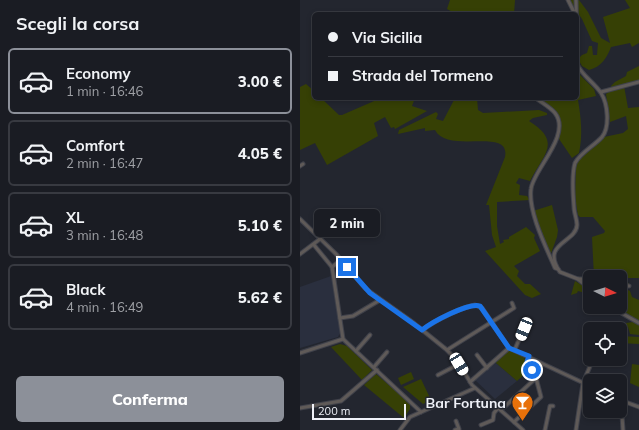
<!DOCTYPE html>
<html lang="it">
<meta charset="utf-8">
<style>
:root{--surface:#1a1c23;--page:#23252b;--text:#f1f3f6;--muted:#9fa1a6;--line:#383a41;--accent:#8c9099}
body{margin:0;font-family:Mulish,sans-serif;background:var(--page);color:var(--text);height:100vh;display:flex;flex-direction:column;font-size:15px;white-space:nowrap}
*{box-sizing:border-box;margin:0}
p{font-size:13px;color:var(--muted)}
.icon{flex:none;width:22px;height:22px;fill:none;stroke:currentColor;stroke-width:2;stroke-linecap:round;stroke-linejoin:round}
.map{position:relative;flex:1;overflow:hidden}
.side{display:flex;flex-direction:column;background:var(--surface);width:300px}
.side>*{flex:none}
.hud{position:absolute;left:12px;top:12px;width:267px;height:88px;border-radius:6px;box-shadow:0 2px 6px #0003,0 0 0 1px var(--line);display:grid;align-content:center;height:88px;padding:0 16px;background:var(--surface)}
.needle{width:26px;rotate:95deg}
.fabs{position:absolute;left:283px;top:270px;display:grid;gap:8px}
.fabs a{display:grid;place-items:center;width:44px;height:44px;border-radius:6px;background:var(--surface);box-shadow:0 2px 6px #0003,0 0 0 1px var(--line);font-size:20px}
.scale{position:absolute;left:12px;bottom:10px;width:94px;box-sizing:border-box;padding-left:4px;border:2px solid #eff1f8;border-top:0;font-size:11px;line-height:14px;white-space:nowrap;color:#eff1f8;-webkit-text-stroke:3px #23262f;paint-order:stroke}
.end{position:absolute;width:18px;height:18px;margin:-9px;border:5px solid #1a73e8;background:#fff;box-shadow:0 0 0 2px #fff}
.from{border-radius:50%}
.bubble{position:absolute;height:28px;border-radius:6px;background:var(--surface);box-shadow:0 2px 6px #0003,0 0 0 1px var(--line);font-size:13px;font-weight:800;line-height:28px;text-align:center}
.car{position:absolute;width:12px;height:24px;margin:-12px -6px;border-radius:5px;box-shadow:0 0 3px 1px #0007;background:linear-gradient(#fff 24%,#345 0 40%,#fff 0 76%,#345 0 86%,#fff 0)}
.hud b{display:flex;align-items:center;gap:14px;height:38px;font-size:15px}
.hud b+b{border-top:1px solid var(--line)}
.hud i{width:10px;height:10px;background:var(--text)}
ul{padding:0;list-style:none}
li{display:flex;align-items:center;gap:12px;height:66px;margin:0 8px 6px;padding:0 8px;border:2px solid var(--line);border-radius:6px}
li div{flex:1}
li b{display:block;font-size:15px}
li em{font-style:normal;font-weight:800}
li.active{border-color:var(--accent)}
li>.icon{width:36px;height:36px;stroke-width:1.5}
h2{padding:0 16px;font-size:18px;line-height:48px}
.cta{display:flex;gap:8px;margin-top:auto;padding:8px 16px}
.cta a{flex:1;height:46px;border-radius:6px;background:var(--accent);color:#fff;font-size:16px;font-weight:800;line-height:46px;text-align:center}
main{display:flex;flex:1;min-height:0}
.map>svg:first-child{display:block}
.built{fill:#2a2f3e}
.green{fill:#364005}
.lines{fill:none;stroke-linecap:round;stroke-linejoin:round}
.minor-casing{stroke:#40424b;stroke-width:5}
.minor{stroke:#5f5a58;stroke-width:3}
.route{stroke:#1a73e8;stroke-width:5}
.labels{text-anchor:middle;dominant-baseline:central;stroke-width:3;stroke-linejoin:round;paint-order:stroke}
.poi-label{font-size:14px;font-weight:bold;fill:#eff1f8;stroke:#23262f;text-anchor:end}
</style>
<main>
<section class="side">
<h2>Scegli la corsa</h2>
<ul>
<li class="active"><svg class="icon" aria-label="car" viewBox="0 0 24 24"><path d="M5 17H2v-5l4-1 3-4h7l3 4 3 1v5h-3M9 17h6M6 11h13"/><circle cx="7" cy="17" r="2"/><circle cx="17" cy="17" r="2"/></svg><div><b>Economy</b><p>1 min · 16:46</p></div><em>3.00 €</em></li>
<li><svg class="icon" aria-label="car" viewBox="0 0 24 24"><path d="M5 17H2v-5l4-1 3-4h7l3 4 3 1v5h-3M9 17h6M6 11h13"/><circle cx="7" cy="17" r="2"/><circle cx="17" cy="17" r="2"/></svg><div><b>Comfort</b><p>2 min · 16:47</p></div><em>4.05 €</em></li>
<li><svg class="icon" aria-label="car" viewBox="0 0 24 24"><path d="M5 17H2v-5l4-1 3-4h7l3 4 3 1v5h-3M9 17h6M6 11h13"/><circle cx="7" cy="17" r="2"/><circle cx="17" cy="17" r="2"/></svg><div><b>XL</b><p>3 min · 16:48</p></div><em>5.10 €</em></li>
<li><svg class="icon" aria-label="car" viewBox="0 0 24 24"><path d="M5 17H2v-5l4-1 3-4h7l3 4 3 1v5h-3M9 17h6M6 11h13"/><circle cx="7" cy="17" r="2"/><circle cx="17" cy="17" r="2"/></svg><div><b>Black</b><p>4 min · 16:49</p></div><em>5.62 €</em></li>
</ul>
<div class="cta"><a>Conferma</a></div>
</section>
<div class="map">
<svg width="339" height="430" viewBox="0 0 339 430">
<rect width="100%" height="100%" fill="#23262f"/>
<g class="built">
<path d="M 31,276 L 40,333 L 38,337 L 0,348 L 0,287 Z"/>
<path d="M 196,363 L 217,381 L 195,399 L 175,380 L 190,366 L 192,366 Z"/>
</g>
<g class="green">
<path d="M 150,0 L 215,0 L 214,14 L 156,14 L 147,9 Z"/>
<path d="M 269,0 L 279,0 L 288,12 L 301,38 L 310,43 L 303,17 L 330,8 L 325,0 L 339,0 L 339,43 L 332,47 L 330,43 L 311,47 C 307,58 301,67 289,70 L 282,66 L 278,59 L 282,55 L 287,53 L 289,46 L 292,46 L 293,55 L 297,55 L 298,43 L 292,41 L 282,19 Z"/>
<path d="M 339,66 L 339,82 L 324,86 L 328,108 L 339,107 L 339,278 L 323,278 L 323,282 L 329,283 L 329,285 L 320,282 L 320,277 L 294,277 L 292,237 L 304,233 L 305,231 L 293,217 L 280,217 L 278,215 L 275,198 L 276,163 L 304,137 L 323,133 L 328,129 L 326,116 L 310,122 L 306,94 L 312,89 L 311,86 L 315,82 L 326,76 L 327,72 Z"/>
<path d="M 280,75 L 294,89 L 296,96 L 278,100 C 281,118 283,135 279,153 L 272,158 L 257,136 L 257,117 L 254,112 L 236,98 L 277,98 L 277,76 Z"/>
<path d="M 6,84 L 14,91 L 14,98 L 21,98 L 39,115 L 42,115 L 81,98 L 115,98 L 112,106 L 127,111 L 95,129 L 94,127 L 91,128 L 85,117 L 74,123 L 78,136 L 27,165 L 15,143 L 0,150 L 0,87 Z"/>
<path d="M 149,98 L 177,98 L 178,110 L 183,113 L 239,110 L 247,113 L 247,115 L 233,118 L 229,121 C 263,142 243,155 230,181 L 219,178 L 216,183 L 220,185 L 219,195 L 227,196 L 230,200 L 197,202 L 197,226 L 200,244 L 204,242 L 203,240 L 209,239 L 209,237 L 226,227 L 235,235 L 234,238 L 240,251 L 214,266 L 219,271 L 217,276 L 225,284 L 230,284 L 241,294 L 232,298 L 225,295 L 185,251 L 196,247 L 192,235 L 189,205 L 186,205 L 205,157 C 211,126 148,155 135,130 L 125,131 L 125,128 L 98,134 L 99,130 L 136,112 L 138,114 L 136,119 L 143,121 L 154,100 Z"/>
<path d="M 252,205 L 258,230 L 257,237 L 250,256 L 233,211 Z"/>
<path d="M 275,281 L 290,290 L 290,302 L 283,300 L 285,293 L 278,291 L 277,293 L 271,295 Z"/>
<path d="M 320,285 L 328,286 L 328,290 L 330,291 L 332,297 L 339,300 L 339,321 L 314,307 L 320,307 Z"/>
<path d="M 333,322 L 339,325 L 339,335 L 330,334 L 328,327 L 319,327 L 319,324 Z"/>
<path d="M 320,336 L 339,337 L 339,344 L 320,343 Z"/>
<path d="M 40,344 L 47,346 L 72,370 L 62,380 L 31,347 Z"/>
<path d="M 209,350 L 223,356 L 230,369 L 217,381 L 196,363 L 197,359 Z"/>
<path d="M 332,364 L 339,365 L 339,387 L 330,383 Z"/>
<path d="M 111,372 L 114,379 L 101,385 L 98,378 Z"/>
<path d="M 76,374 L 110,403 L 110,409 L 104,418 L 64,385 Z"/>
<path d="M 121,379 L 131,400 L 123,404 L 103,387 Z"/>
</g>
<g class="lines">
<defs>
<g id="minor">
<path d="M 268,0 L 275,14"/>
<path d="M 276,0 L 277,43"/>
<path d="M 277,64 C 282,76 294,82 301,93 C 308,104 310,127 302,137 C 294,146 281,152 275,163 C 272,173 273,195 274,207 C 274,213 277,219 277,225 C 276,243 240,243 260,272 L 278,279 L 290,289"/>
<path d="M 301,92 L 339,82"/>
<path d="M 236,98 C 242,103 250,107 255,113 C 272,135 233,170 231,189 C 228,212 246,247 255,268 L 258,269"/>
<path d="M 0,166 L 3,164"/>
<path d="M 0,219 L 36,254 L 66,289 L 111,321 L 147,350 L 158,362 L 172,385 L 223,430"/>
<path d="M 0,254 L 20,239"/>
<path d="M 32,267 L 41,260"/>
<path d="M 278,279 L 290,279"/>
<path d="M 320,284 L 329,286"/>
<path d="M 311,307 L 339,323"/>
<path d="M 40,318 L 53,316 L 80,300"/>
<path d="M 123,330 C 133,321 162,307 175,305 L 182,308 L 209,348"/>
<path d="M 43,339 L 121,412"/>
<path d="M 215,349 L 228,319"/>
<path d="M 147,350 L 214,308 L 212,303"/>
<path d="M 56,351 L 70,335"/>
<path d="M 0,353 L 43,339 L 32,267 L 14,245"/>
<path d="M 177,355 L 187,368"/>
<path d="M 74,367 L 87,352"/>
<path d="M 138,375 L 159,364"/>
<path d="M 170,382 L 209,348 L 290,386"/>
<path d="M 320,400 L 339,407"/>
<path d="M 321,400 L 323,430"/>
<path d="M 0,408 L 41,401 L 77,370"/>
<path d="M 201,410 L 236,378"/>
<path d="M 214,422 L 241,397 L 236,378 L 227,362 L 229,356"/>
<path d="M 181,425 L 193,420 L 194,413 L 198,408"/>
<path d="M 100,430 L 110,417 L 175,388"/>
<path d="M 155,430 L 159,429 L 156,421"/>
<path d="M 245,430 L 250,406 L 253,406"/>
<path d="M 276,430 L 283,383 L 293,359"/>
</g>
</defs>
<use href="#minor" class="minor-casing"/>
<use href="#minor" class="minor"/>
</g>
<g class="lines">
<path class="route" d="M 47,267 L 70,293 L 122,330 C 132,322 169,302 180,306 L 209,348 L 229,356 L 227,362 L 232,370"/>
</g>
<defs>
<symbol id="bar-pin" viewBox="-11 -11 22 30"><path d="M0 17L-7.5 6A9.5 9.5 0 1 1 7.5 6Z" fill="#e8710a" stroke="#23262f"/><path d="M-6-5H6L.8 .8V4.5H3.5V6h-7V4.5H-.8V.8Z" fill="#fff"/></symbol>
</defs>
<g fill-rule="evenodd">
<use href="#bar-pin" x="210" y="390" width="25" height="34"/>
</g>
<g class="labels">
<g class="poi-label">
<text x="206" y="403">Bar Fortuna</text>
</g>
</g>
</svg>
<div class="fabs">
<a><svg class="needle" viewBox="-14 -14 28 28"><path d="M0-13l5 13h-10z" fill="#e53935"/><path d="M0 13l5-13h-10z" fill="#9fa1a6"/></svg></a>
<a><svg class="icon" aria-label="locate" viewBox="0 0 24 24"><circle cx="12" cy="12" r="6"/><path d="M12 2v4M12 18v4M2 12h4M18 12h4"/></svg></a>
<a><svg class="icon" aria-label="layers" viewBox="0 0 24 24"><path d="M12 4l9 5-9 5-9-5zM3 14l9 5 9-5"/></svg></a>
</div>
<div class="scale">200 m</div>
<i class="end from" style="left:232px;top:370px"></i>
<i class="end" style="left:47px;top:267px"></i>
<div class="bubble" style="left:14px;top:209px;width:66px">2 min</div>
<i class="car" style="left:224px;top:329px;rotate:202deg"></i>
<i class="car" style="left:159px;top:364px;rotate:149deg"></i>
<div class="hud">
<b><i class="from"></i>Via Sicilia</b>
<b><i></i>Strada del Tormeno</b>
</div>
</div>
</main>
